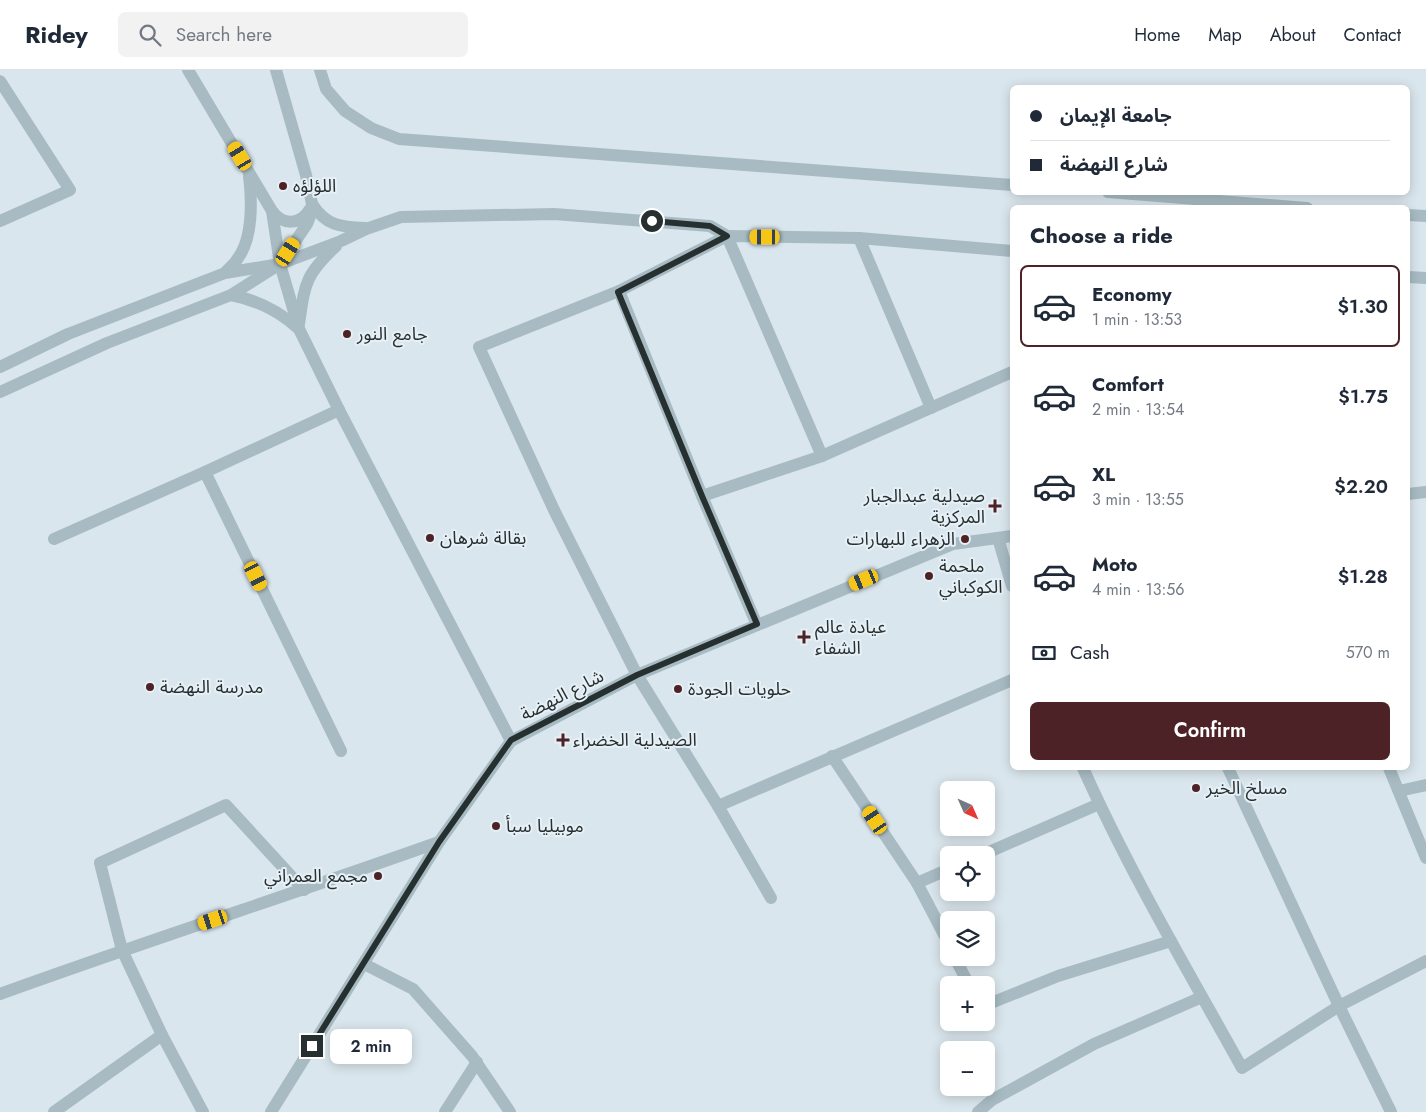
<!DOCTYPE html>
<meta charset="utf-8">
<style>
:root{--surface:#fff;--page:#f2f2f3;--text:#1f2937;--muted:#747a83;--line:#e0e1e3;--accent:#4d2226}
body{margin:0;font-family:Jost,"Noto Sans Arabic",sans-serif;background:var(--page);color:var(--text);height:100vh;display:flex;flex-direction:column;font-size:19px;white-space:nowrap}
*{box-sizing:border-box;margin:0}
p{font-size:16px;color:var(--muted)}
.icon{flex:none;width:28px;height:28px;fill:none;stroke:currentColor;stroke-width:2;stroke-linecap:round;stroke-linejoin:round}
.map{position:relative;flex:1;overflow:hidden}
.details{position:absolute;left:1010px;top:135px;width:400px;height:565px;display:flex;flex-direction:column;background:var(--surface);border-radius:8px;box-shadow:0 2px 12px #0003}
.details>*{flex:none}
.banner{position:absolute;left:1010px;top:15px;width:400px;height:110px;border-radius:8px;box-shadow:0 2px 12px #0003;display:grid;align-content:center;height:110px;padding:0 20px;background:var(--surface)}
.needle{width:32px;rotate:135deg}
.controls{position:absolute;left:940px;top:711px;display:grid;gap:10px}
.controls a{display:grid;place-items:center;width:55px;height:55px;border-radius:8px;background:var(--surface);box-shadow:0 2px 12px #0003;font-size:25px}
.end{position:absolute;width:22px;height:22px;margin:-11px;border:6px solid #273031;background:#fff;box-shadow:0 0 0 2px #fff}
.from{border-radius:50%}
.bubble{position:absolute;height:35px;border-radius:8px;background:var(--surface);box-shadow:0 2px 12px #0003;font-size:16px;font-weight:600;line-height:35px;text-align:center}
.car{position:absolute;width:15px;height:30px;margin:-15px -8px;border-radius:6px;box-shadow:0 0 4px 1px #0007;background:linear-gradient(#f5c518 24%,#345 0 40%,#f5c518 0 76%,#345 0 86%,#f5c518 0)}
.banner b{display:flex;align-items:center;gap:18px;height:48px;font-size:19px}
.banner b+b{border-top:1px solid var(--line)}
.banner i{width:12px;height:12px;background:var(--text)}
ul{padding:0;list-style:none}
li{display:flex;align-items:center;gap:15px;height:82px;margin:0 10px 8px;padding:0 10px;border:2px solid transparent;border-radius:8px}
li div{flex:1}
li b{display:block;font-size:19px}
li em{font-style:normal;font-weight:600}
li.active{border-color:var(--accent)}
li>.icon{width:45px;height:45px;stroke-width:1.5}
h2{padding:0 20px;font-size:22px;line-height:60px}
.pay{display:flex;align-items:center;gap:12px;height:55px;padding:0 20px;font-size:19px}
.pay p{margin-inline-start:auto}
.action{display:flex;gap:10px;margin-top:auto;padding:10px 20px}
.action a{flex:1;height:58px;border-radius:8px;background:var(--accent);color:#fff;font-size:20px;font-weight:600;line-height:58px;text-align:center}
header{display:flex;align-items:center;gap:30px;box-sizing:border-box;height:70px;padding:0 25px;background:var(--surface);border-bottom:1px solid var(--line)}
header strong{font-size:24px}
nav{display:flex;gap:28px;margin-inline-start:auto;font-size:18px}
.search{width:350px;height:45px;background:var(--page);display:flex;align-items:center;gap:12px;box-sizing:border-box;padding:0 18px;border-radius:8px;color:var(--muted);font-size:19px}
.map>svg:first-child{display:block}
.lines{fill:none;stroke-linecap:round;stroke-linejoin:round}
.minor{stroke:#a8bbc3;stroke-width:12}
.route{stroke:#273031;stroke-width:6}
.poi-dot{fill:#4d2226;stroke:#e6f0f6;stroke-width:2}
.labels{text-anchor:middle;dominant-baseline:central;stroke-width:4;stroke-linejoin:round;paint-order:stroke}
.poi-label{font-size:18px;fill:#273031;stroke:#e6f0f6;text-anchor:start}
.street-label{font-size:18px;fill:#273031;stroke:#e6f0f6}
</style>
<header>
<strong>Ridey</strong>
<div class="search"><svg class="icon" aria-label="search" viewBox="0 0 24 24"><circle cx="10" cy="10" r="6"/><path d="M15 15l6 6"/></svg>Search here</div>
<nav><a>Home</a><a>Map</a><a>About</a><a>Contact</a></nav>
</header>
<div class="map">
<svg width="1426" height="1042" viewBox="0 0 1426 1042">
<rect width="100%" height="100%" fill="#dae6ed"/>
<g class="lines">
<g class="minor">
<path d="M 188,0 L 272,141 L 280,194 L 299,259 L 339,340 L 511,671"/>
<path d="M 320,0 L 326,19 L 345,41 L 371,58 L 399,69 L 1012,115"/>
<path d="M 0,11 L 70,120 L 0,151"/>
<path d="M 1108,122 L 1307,138"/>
<path d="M 312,134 C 326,156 341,157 365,158"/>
<path d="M 272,141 C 283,156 301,155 310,139"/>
<path d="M 1408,145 L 1426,146"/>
<path d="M 225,203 C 229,198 235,194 238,188 C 253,168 252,130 249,106"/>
<path d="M 1408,207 L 1426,208"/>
<path d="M 619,221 L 702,426 L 757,555"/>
<path d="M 231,225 C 257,230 279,241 299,259"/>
<path d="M 299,254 C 305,213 305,205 336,176"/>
<path d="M 0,297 L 68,264 L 225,203 L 280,194 L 341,171 L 366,159 L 401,147 L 554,144 L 710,156 L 727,166 L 822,386"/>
<path d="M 0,322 L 107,273 L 231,225 L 280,194 L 307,154 L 312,141 L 312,134 L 306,105 L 276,0"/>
<path d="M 931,338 L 859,168 L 1012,181"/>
<path d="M 205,402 L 339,340"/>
<path d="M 1408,424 L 1426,422"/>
<path d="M 702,426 L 822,386 L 1012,302"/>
<path d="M 998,468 L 1012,516"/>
<path d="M 54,469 L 205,402 L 341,681"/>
<path d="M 832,686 L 917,813 L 949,874"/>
<path d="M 1083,698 C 1129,801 1187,899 1242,998 L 1339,936 L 1426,891"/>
<path d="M 1228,698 L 1339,936 L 1391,1042"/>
<path d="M 1389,698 L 1426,788"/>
<path d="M 1399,721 L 1426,715"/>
<path d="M 718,736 L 1012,610"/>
<path d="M 982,785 L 1099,734"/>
<path d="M 917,813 L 949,799"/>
<path d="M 771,828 L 718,736 L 637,605 L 554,440 L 479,277 L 619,221 L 727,166 L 859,168"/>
<path d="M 955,888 L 969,915"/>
<path d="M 364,894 L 413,919 L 472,986 L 510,1042"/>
<path d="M 0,924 C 146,871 293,824 439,772"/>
<path d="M 986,935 L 1058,906 L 1171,871"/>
<path d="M 54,1042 L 162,965"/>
<path d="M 203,1042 L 162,965 L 122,880 L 100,793 L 226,735 L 304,820"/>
<path d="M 271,1042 L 439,772 L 511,671 L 637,605 L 953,474 L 1012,466"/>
<path d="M 445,1042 L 477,992"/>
<path d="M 978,1042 L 992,1030 L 1094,974 L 1202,927"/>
</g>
</g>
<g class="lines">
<path class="route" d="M 312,976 L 439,772 L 511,670 L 637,605 L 757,554 L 702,426 L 618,222 L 727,166 L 710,156 L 652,151"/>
</g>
<g class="poi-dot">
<circle cx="283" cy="116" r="5"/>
<circle cx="347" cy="264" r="5"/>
<path d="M992.5 428.5h5v5h5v5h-5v5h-5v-5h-5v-5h5z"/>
<circle cx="430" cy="468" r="5"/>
<circle cx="965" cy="469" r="5"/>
<circle cx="929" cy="506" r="5"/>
<path d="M801.5 559.5h5v5h5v5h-5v5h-5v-5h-5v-5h5z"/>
<circle cx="150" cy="617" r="5"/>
<circle cx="678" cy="619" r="5"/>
<path d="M560.5 662.5h5v5h5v5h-5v5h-5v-5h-5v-5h5z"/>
<circle cx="1196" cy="718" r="5"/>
<circle cx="496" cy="756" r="5"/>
<circle cx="378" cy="806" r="5"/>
</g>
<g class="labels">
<g class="poi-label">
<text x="293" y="116">اللؤلؤه</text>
<text x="357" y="264">جامع النور</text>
<text x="985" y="426" text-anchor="end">صيدلية عبدالجبار<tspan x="985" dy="21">المركزية</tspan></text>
<text x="440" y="468">بقالة شرهان</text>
<text x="955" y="469" text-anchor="end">الزهراء للبهارات</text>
<text x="939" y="496">ملحمة<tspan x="939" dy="21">الكوكباني</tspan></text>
<text x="815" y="557">عيادة عالم<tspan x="815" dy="21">الشفاء</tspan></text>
<text x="160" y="617">مدرسة النهضة</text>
<text x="688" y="619">حلويات الجودة</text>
<text x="573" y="670">الصيدلية الخضراء</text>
<text x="1206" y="718">مسلخ الخير</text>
<text x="506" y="756">موبيليا سبأ</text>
<text x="368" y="806" text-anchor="end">مجمع العمراني</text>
</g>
<g class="street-label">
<text transform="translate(562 625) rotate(-27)">شارع النهضة</text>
</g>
</g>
</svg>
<div class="controls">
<a><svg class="needle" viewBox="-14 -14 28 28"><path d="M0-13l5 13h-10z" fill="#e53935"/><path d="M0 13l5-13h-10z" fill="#747a83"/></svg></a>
<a><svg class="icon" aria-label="locate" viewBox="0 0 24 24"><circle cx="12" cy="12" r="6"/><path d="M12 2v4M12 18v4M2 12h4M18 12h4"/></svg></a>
<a><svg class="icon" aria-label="layers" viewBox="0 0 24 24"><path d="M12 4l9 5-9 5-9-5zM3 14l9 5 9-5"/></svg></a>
<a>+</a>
<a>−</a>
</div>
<i class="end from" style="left:652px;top:151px"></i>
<i class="end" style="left:312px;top:976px"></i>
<div class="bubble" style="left:330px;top:959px;width:82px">2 min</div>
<i class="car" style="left:240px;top:86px;rotate:329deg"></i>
<i class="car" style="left:765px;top:167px;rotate:270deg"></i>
<i class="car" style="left:288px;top:182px;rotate:32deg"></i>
<i class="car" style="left:256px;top:506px;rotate:154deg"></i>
<i class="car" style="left:864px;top:510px;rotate:248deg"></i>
<i class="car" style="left:875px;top:750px;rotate:326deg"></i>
<i class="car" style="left:213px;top:850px;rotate:252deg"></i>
<div class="banner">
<b><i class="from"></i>جامعة الإيمان</b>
<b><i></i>شارع النهضة</b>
</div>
<section class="details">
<h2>Choose a ride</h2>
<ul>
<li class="active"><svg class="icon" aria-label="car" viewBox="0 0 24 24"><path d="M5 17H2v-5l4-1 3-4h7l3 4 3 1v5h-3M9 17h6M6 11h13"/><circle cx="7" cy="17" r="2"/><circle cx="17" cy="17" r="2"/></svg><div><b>Economy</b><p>1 min · 13:53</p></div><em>$1.30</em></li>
<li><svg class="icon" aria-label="car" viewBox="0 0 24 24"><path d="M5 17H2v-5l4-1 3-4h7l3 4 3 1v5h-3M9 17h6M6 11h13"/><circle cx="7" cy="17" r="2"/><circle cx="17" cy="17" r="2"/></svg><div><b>Comfort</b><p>2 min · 13:54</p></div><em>$1.75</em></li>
<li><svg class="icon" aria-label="car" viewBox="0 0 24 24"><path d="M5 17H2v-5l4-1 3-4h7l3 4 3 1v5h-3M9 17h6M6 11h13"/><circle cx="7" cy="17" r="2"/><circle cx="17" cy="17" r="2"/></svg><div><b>XL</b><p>3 min · 13:55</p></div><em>$2.20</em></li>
<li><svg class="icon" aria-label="car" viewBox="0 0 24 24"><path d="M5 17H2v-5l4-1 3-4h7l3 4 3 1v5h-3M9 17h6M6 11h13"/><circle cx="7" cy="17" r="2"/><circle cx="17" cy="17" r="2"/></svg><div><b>Moto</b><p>4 min · 13:56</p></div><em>$1.28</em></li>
</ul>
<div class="pay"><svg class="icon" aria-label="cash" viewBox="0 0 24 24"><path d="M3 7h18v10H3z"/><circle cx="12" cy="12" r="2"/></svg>Cash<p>570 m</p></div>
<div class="action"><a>Confirm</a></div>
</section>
</div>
